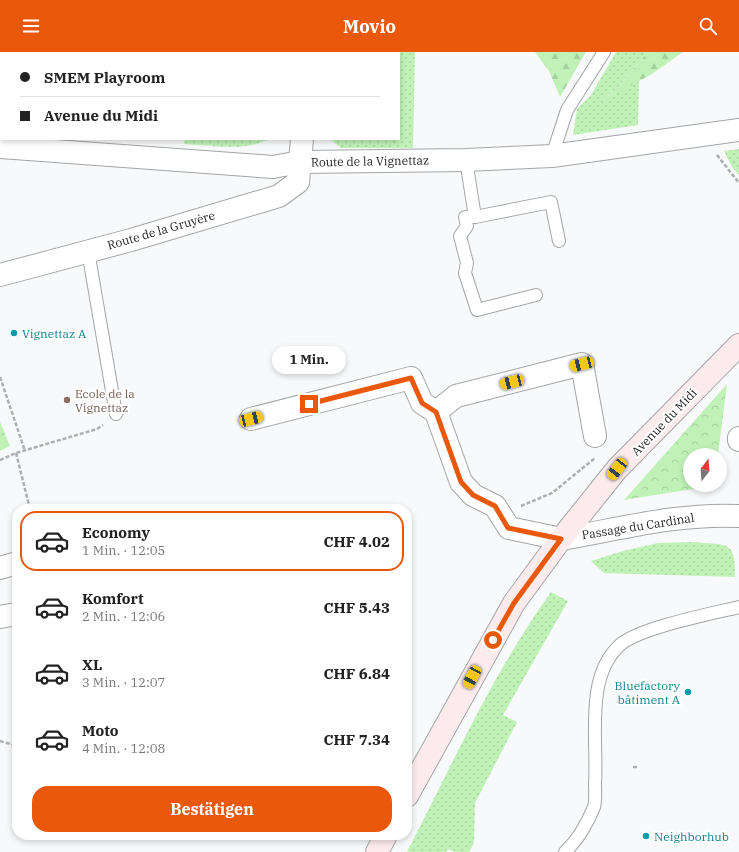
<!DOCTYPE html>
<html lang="de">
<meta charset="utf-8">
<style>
:root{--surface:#fff;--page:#f2f2f2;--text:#222;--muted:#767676;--line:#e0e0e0;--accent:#ea580c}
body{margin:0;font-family:"IBM Plex Serif",serif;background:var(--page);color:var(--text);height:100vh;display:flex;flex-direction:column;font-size:15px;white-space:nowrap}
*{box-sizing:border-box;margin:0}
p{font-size:13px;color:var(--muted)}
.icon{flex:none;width:22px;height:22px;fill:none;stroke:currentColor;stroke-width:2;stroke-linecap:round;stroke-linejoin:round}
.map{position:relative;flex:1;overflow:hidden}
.details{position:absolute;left:12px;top:452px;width:400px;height:336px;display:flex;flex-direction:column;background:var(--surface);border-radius:16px;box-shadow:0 2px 6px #0003}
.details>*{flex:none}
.guide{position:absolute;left:0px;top:0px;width:400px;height:88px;box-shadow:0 2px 6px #0003;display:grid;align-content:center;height:88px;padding:0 20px;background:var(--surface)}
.needle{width:26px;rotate:17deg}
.buttons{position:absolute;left:683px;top:396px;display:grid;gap:8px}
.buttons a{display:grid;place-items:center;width:44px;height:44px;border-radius:50%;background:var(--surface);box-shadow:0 2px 6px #0003;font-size:20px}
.end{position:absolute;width:18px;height:18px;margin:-9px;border:5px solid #ea580c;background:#fff;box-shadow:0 0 0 2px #fff}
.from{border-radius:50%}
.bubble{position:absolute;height:28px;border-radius:14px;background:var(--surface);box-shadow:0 2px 6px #0003;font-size:13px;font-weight:800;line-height:28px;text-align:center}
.car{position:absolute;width:12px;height:24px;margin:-12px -6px;border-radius:5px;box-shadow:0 0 3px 1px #0007;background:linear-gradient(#f5c518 24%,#345 0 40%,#f5c518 0 76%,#345 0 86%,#f5c518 0)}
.guide b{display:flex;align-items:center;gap:14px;height:38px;font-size:15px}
.guide b+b{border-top:1px solid var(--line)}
.guide i{width:10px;height:10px;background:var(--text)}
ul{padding:7px 0 0;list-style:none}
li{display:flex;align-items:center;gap:12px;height:60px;margin:0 8px 6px;padding:0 12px;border:2px solid transparent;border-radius:16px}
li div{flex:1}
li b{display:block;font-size:15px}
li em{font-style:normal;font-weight:800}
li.active{border-color:var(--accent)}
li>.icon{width:36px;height:36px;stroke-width:1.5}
.primary-button{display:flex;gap:8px;margin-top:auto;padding:8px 20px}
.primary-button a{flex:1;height:46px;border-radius:16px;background:var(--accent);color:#fff;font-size:16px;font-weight:800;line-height:46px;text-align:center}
header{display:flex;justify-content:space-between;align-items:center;height:52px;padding:0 20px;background:var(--accent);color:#fff;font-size:18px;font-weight:800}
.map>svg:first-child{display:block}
.grass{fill:url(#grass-dots)}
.forest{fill:url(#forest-firs)}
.park{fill:url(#park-crowns)}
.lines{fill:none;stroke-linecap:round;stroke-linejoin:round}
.service-casing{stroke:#a4a5a7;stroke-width:14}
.minor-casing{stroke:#a4a5a7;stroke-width:24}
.tertiary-casing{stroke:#a4a5a7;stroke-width:24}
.secondary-casing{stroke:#a4a5a7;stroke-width:24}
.path{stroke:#aeafb1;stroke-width:2.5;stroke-dasharray:4 2;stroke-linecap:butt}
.service{stroke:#fff;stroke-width:12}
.minor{stroke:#fff;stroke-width:22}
.tertiary{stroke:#fff;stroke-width:22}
.secondary{stroke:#fcebed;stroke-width:22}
.route{stroke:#ea580c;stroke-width:5}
.culture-dot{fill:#0f9aa8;stroke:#fff;stroke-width:1.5}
.education-dot{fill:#8d6e63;stroke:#fff;stroke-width:1.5}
.labels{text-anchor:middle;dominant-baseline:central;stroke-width:4;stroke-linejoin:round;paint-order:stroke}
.street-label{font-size:12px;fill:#1e1e1f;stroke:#fff}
.culture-label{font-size:12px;fill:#0d838f;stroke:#fff;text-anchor:start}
.education-label{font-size:12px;fill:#785e54;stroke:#fff;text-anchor:start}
</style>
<header><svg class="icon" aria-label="menu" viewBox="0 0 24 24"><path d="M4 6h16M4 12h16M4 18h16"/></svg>Movio<svg class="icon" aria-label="search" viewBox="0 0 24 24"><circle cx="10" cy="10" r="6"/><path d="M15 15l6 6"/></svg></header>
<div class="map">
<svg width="739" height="800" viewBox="0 0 739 800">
<defs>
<pattern id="grass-dots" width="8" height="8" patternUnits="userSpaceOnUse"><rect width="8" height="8" fill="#c0f2b7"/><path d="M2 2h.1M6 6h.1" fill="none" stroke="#a5cf9d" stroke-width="1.8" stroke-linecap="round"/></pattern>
<pattern id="forest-firs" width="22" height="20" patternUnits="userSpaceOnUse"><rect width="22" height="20" fill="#c0f2b7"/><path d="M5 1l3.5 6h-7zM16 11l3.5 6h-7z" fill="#a5cf9d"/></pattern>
<pattern id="park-crowns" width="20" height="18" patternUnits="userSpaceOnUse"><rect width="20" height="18" fill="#c0f2b7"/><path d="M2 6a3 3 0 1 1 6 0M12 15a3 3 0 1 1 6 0" fill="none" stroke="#a5cf9d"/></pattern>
</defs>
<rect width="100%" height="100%" fill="#f8f9fb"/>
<g class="grass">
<path d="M 360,0 L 415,0 L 413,96 L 341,96 L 330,87 L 399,87 L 399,1 Z"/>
<path d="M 616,0 L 648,0 L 619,34 L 603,48 L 639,29 L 638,73 L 573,83 L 577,57 L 591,43 Z"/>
<path d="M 185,87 L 269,87 C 244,100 212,93 184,92 Z"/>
<path d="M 739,97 L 739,123 L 732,115 L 724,99 Z"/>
<path d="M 693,490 C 726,494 736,486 735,525 L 604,521 L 591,509 L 623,499 L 658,491 Z"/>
<path d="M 551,540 L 568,549 L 503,663 L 517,670 L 475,751 L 474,791 L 469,800 L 455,800 L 448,797 L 446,800 L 407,800 C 452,712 493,621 551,540 Z"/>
</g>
<g class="forest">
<path d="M 535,0 L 586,0 L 560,45 L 549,19 Z"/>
<path d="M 648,0 L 683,0 L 652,22 L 601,50 L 619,34 Z"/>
</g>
<g class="park">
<path d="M 727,332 L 718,403 L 690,403 L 690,433 L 698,433 L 693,437 L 624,448 Z"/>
<path d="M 0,370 L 10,394 L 0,399 Z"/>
</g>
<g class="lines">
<defs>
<g id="service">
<path d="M 552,104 L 567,58 L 604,0"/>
<path d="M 466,108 L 475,165 L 551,150 L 559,189"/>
<path d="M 475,165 L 465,165 L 467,174 L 460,184 L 467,211 L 465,221 L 477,258 L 536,243"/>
<path d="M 88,199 L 116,362"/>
<path d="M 565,800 C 578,788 587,772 594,755 C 596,748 595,738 595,731 C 598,688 584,624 621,592 C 643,575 710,562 739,555"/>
</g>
<g id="minor">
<path d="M 350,1 L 351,0"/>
<path d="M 0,95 L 273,115 L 300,110 L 466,108 L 552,104 L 739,78"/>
<path d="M 0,223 L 131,188 L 279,144 L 298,130 L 302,87"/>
<path d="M 436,360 L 461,430 L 473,443 L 495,454 L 509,476 L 561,487"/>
<path d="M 251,367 L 411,326 L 422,351 L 436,360 L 456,344 L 582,312 L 595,384"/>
<path d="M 0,516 L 17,511"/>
<path d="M 0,565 L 17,562"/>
</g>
<g id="tertiary">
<path d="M 739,386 L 739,388"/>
<path d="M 561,487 C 620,477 679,461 739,464"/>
</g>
<g id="secondary">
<path d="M 407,744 L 514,551 L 561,487 L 617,417 L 739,293"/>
<path d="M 377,800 L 386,783"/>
</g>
</defs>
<use href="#service" class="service-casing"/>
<use href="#minor" class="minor-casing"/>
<use href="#tertiary" class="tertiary-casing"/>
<use href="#secondary" class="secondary-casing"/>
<g class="path">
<path d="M 183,1 L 183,0"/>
<path d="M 717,103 L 739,131"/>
<path d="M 0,325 L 25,399"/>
<path d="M 16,401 L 30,457"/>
<path d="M 0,408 L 16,401 L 97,377 L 103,373"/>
<path d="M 521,454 L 552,441 L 595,406"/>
<path d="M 0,689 L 17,694"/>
<path d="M 633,715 L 637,715"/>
</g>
<use href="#service" class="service"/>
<use href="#minor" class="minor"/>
<use href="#tertiary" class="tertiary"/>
<use href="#secondary" class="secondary"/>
</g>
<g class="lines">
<path class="route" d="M 309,352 L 411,326 L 422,351 L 436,360 L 461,430 L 473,443 L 495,454 L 508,476 L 561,487 L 514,551 L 493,588"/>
</g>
<g class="culture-dot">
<circle cx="14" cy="281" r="4"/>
<circle cx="688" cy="640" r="4"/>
<circle cx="646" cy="784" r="4"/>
</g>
<circle class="education-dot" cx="67" cy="348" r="4"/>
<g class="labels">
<g class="street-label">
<text transform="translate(370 109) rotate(-1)">Route de la Vignettaz</text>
<text transform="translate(161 178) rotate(-16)">Route de la Gruyère</text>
<text transform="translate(664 370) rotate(-46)">Avenue du Midi</text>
<text transform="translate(638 474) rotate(-9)">Passage du Cardinal</text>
</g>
<g class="culture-label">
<text x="22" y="281">Vignettaz A</text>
<text x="680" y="633" text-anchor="end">Bluefactory<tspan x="680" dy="14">bâtiment A</tspan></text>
<text x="654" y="784">Neighborhub</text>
</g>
<g class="education-label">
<text x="75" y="341">Ecole de la<tspan x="75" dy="14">Vignettaz</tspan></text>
</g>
</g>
</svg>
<div class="buttons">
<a><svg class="needle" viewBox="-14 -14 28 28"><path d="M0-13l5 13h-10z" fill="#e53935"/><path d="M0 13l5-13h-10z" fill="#767676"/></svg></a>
</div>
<i class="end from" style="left:493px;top:588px"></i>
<i class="end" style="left:309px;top:352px"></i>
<div class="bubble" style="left:272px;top:294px;width:74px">1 Min.</div>
<i class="car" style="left:582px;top:312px;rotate:256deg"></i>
<i class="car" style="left:512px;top:330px;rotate:256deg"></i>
<i class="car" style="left:251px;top:367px;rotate:76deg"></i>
<i class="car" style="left:617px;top:417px;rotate:218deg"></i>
<i class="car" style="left:472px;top:625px;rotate:208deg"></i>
<div class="guide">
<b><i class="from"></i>SMEM Playroom</b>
<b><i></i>Avenue du Midi</b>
</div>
<section class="details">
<ul>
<li class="active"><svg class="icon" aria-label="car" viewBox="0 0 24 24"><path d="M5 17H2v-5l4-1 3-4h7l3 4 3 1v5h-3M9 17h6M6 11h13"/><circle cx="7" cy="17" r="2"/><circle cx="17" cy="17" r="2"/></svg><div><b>Economy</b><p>1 Min. · 12:05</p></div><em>CHF 4.02</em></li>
<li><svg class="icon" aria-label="car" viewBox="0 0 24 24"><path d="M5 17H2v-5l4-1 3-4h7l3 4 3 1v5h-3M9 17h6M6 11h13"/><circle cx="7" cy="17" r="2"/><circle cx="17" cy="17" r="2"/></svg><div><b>Komfort</b><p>2 Min. · 12:06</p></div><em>CHF 5.43</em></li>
<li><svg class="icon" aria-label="car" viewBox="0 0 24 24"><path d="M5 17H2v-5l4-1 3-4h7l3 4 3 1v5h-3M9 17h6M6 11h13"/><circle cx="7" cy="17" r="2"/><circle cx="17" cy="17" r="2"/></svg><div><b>XL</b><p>3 Min. · 12:07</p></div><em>CHF 6.84</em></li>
<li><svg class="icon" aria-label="car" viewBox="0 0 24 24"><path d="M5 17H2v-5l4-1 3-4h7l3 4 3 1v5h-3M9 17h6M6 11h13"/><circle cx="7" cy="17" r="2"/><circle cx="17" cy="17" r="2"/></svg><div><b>Moto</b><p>4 Min. · 12:08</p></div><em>CHF 7.34</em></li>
</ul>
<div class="primary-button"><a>Bestätigen</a></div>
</section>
</div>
